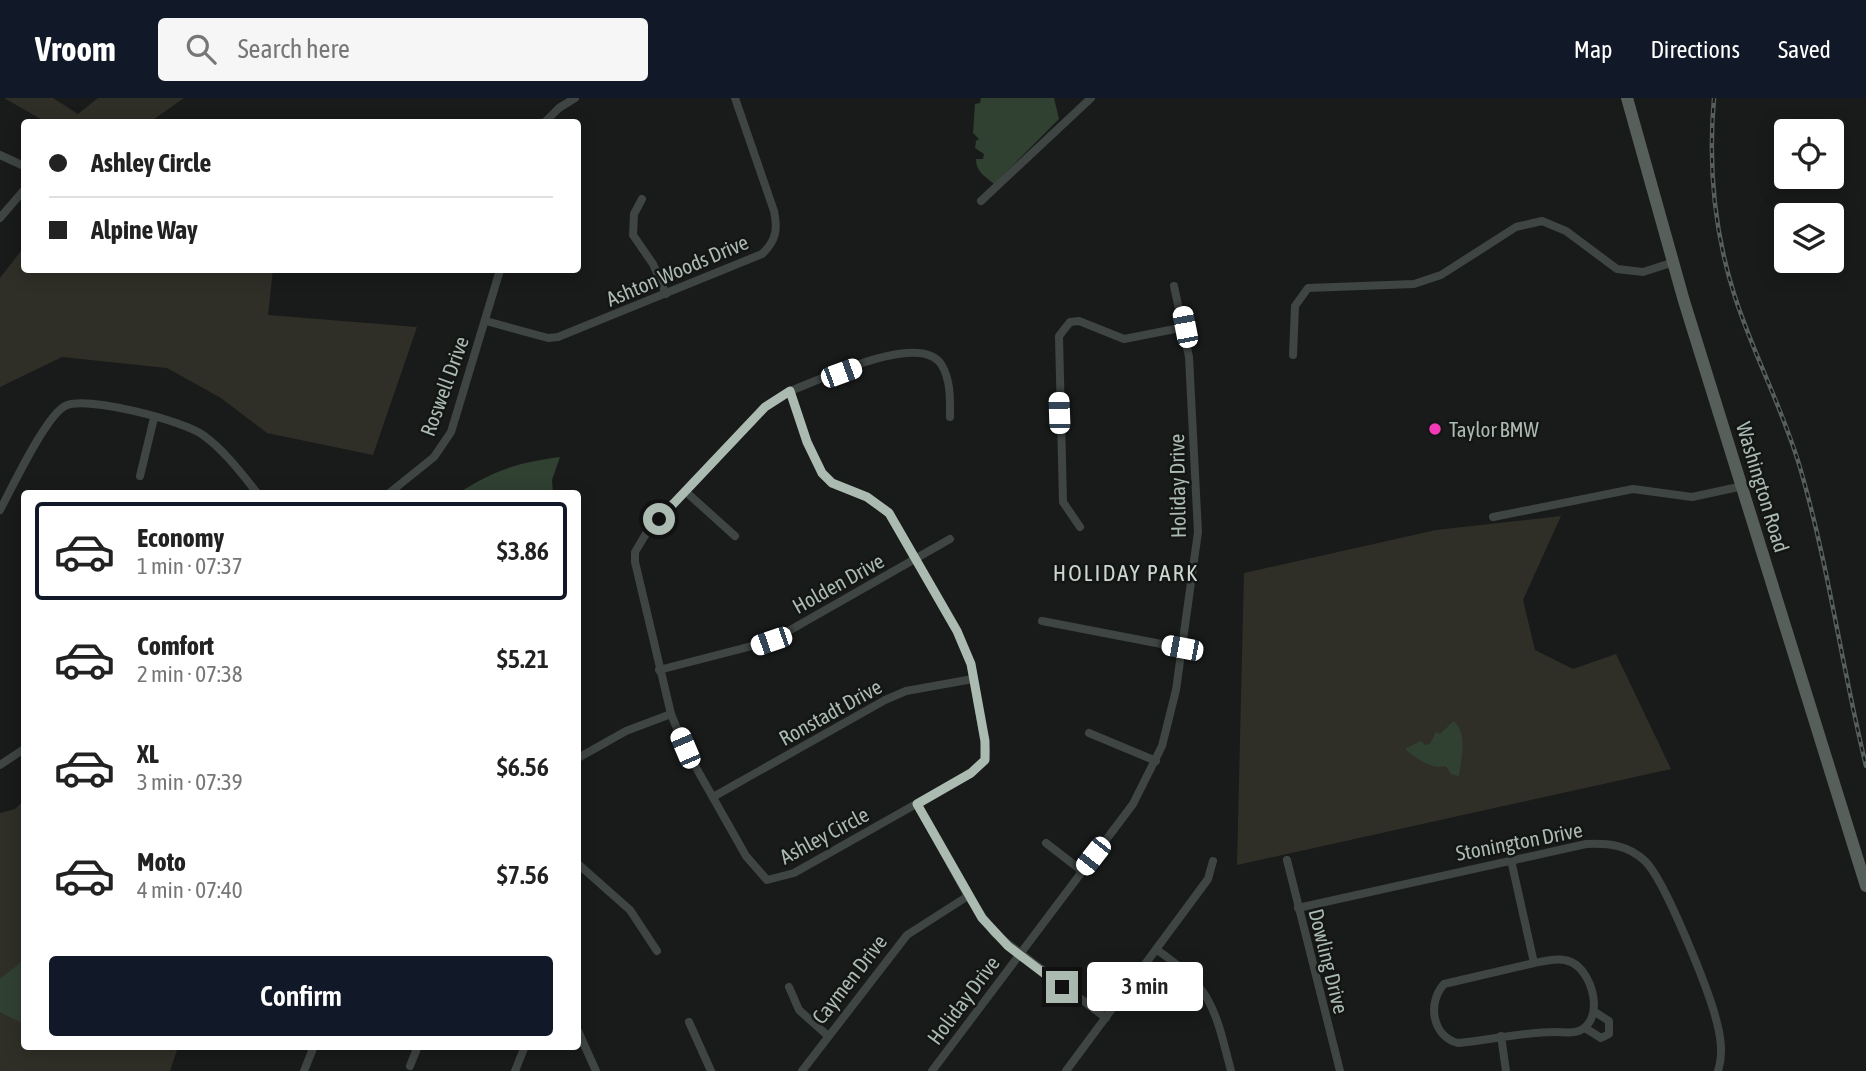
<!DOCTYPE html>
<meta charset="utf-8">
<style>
:root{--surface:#fff;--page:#f6f6f6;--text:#222;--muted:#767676;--line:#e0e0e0;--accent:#111827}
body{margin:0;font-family:"Asap Condensed",sans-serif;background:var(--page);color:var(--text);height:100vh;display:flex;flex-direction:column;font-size:26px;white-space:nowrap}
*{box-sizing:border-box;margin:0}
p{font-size:23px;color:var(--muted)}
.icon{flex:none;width:38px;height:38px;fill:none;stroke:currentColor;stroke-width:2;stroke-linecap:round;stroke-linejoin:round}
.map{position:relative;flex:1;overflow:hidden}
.sheet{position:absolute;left:21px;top:392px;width:560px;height:560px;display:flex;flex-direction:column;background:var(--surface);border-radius:7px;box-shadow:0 4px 18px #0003}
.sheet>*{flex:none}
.hud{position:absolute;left:21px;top:21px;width:560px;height:154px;border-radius:7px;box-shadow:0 4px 18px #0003;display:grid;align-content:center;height:154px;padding:0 28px;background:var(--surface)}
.fabs{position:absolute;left:1774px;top:21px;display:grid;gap:14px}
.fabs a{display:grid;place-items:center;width:70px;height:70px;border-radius:7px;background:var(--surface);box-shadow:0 4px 18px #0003;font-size:35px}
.end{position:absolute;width:32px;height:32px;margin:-16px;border:9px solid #abbbb1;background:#111;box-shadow:0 0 0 4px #111}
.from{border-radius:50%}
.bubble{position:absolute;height:49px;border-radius:7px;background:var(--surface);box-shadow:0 4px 18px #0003;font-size:23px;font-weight:600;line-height:49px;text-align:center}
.car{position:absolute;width:21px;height:42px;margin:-21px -10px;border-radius:9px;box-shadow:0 0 5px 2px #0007;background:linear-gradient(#fff 24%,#345 0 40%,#fff 0 76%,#345 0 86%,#fff 0)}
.hud b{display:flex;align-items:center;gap:24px;height:66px;font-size:26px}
.hud b+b{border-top:2px solid var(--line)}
.hud i{width:18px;height:18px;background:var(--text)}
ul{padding:12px 0 0;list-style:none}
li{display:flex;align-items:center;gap:21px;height:98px;margin:0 14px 10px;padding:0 14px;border:4px solid transparent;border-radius:7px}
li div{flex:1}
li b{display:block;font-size:26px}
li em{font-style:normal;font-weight:600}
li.active{border-color:var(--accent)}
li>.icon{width:63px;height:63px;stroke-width:1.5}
.button{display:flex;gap:14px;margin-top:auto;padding:14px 28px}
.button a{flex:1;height:80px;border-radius:7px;background:var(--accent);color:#fff;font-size:28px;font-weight:600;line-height:80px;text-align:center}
header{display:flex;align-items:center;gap:42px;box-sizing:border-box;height:98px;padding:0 35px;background:var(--accent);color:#fff}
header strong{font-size:33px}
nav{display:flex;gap:38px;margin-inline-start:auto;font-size:24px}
.search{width:490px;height:63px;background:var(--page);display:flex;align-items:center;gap:18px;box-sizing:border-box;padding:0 24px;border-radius:7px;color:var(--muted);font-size:26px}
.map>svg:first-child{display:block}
.green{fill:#302f27}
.water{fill:#304132}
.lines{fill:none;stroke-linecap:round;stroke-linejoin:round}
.street{stroke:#3f4542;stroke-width:8}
.primary{stroke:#565f5a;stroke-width:12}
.rail-casing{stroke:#565f5a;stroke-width:4.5}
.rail{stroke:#141615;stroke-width:2;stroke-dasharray:5;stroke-linecap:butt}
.route{stroke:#abbbb1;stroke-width:9}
.poi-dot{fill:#f23ab7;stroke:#141615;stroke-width:2.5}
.labels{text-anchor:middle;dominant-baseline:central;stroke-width:5;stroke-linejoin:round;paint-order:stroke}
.street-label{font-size:21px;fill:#abbbb1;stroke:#141615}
.poi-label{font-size:21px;fill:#abbbb1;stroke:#141615;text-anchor:start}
.neighbourhood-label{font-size:23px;letter-spacing:2px;fill:#ccd7d0;stroke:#141615}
</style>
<header>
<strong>Vroom</strong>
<div class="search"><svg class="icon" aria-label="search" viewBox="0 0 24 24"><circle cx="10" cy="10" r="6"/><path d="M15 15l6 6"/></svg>Search here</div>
<nav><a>Map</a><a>Directions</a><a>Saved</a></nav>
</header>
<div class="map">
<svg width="1866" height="973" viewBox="0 0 1866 973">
<rect width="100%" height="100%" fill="#191b1a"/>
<g class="green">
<path d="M 4,0 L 53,0 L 78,16 L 98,0 L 184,0 L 150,24 L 46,24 Z"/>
<path d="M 24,149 L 24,172 L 273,172 L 268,217 L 417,229 L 373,357 L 267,335 L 221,300 L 167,270 L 62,259 L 0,289 L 0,180 Z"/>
<path d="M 1561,418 L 1523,502 L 1535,552 L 1573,571 L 1616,556 L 1671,671 L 1237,767 L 1244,475 L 1436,432 Z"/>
<path d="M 24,702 L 24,948 L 178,949 L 170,973 L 0,973 L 0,715 L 15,711 Z"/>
</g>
<g class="water">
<path d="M 981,0 L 1054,0 L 1059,21 L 994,86 C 985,78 976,74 976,61 L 983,61 L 984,56 L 975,50 L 976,43 L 979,41 L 973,35 L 975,6 L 980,5 Z"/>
<path d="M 560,359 L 552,382 L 553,395 L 458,395 C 495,372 516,365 560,359 Z"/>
<path d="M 1454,623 C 1468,636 1461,661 1459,678 L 1451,676 L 1446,668 C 1431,672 1416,660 1405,651 L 1421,643 L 1425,647 L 1430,646 L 1436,634 L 1440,636 Z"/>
<path d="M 24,862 L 24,926 L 0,914 L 0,881 Z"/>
</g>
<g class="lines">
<g class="street">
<path d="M 545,24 L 559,10 L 575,0"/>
<path d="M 0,57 L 24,68"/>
<path d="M 642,101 L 634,116 L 633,137 L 653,166 L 666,196"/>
<path d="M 981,103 L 1091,0"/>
<path d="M 0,120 L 24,92"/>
<path d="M 486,223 L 548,240 L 558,239 L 762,156 C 776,143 778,131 774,113 L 735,0"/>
<path d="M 1293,257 L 1295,208 L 1308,190 L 1414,186 L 1441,177 L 1516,129 L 1542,123 L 1566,133 L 1617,171 L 1643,174 L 1674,164"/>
<path d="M 790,293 L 807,344 L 822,375 L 832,385 L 867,399 L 889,415 L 957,533 L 971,566 L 986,653 L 985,662 L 971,675 L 794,775 L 767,782 L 746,758 L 685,650 L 671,616 L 635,464 L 635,454 L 647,434 L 765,309 L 790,293 C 821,282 918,233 941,266 C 951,282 950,301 950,319"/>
<path d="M 140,378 L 154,320"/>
<path d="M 685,393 L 735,438"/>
<path d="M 388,396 L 434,359 L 451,334 L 500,172"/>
<path d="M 0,412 C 12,390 45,319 65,308 C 86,297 184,323 203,337 C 224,352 242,376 258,396"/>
<path d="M 1493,419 L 1633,391 L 1692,399 L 1743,388"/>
<path d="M 1080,429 L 1063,404 L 1059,238 L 1070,224 L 1079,223 L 1124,241 L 1185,229"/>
<path d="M 1042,523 L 1182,550"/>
<path d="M 659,572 L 771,543 L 950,441"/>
<path d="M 1089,635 L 1156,663"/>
<path d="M 578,660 L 626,633 L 671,616"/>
<path d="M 0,667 L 24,651"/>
<path d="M 713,699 L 885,602 L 906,593 L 973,581"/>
<path d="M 917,706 L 968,798 L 994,835 L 1106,920"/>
<path d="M 1046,745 L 1082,773"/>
<path d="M 1287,762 L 1340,973"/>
<path d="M 1511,762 L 1534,865 C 1545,863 1560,859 1571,864 C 1592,873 1605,919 1581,932 C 1574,936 1564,934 1555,934 C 1522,934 1491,942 1458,945 C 1432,938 1427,905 1444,886 L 1534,865"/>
<path d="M 578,766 L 630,812 L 657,853"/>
<path d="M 1298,810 L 1586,746 C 1609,745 1628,747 1645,763 C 1665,782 1710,895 1717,925 C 1721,940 1723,958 1718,973"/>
<path d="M 1157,852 C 1212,889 1215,911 1231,973"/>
<path d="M 789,889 L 799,912 L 827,937"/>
<path d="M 689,924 L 711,973"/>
<path d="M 1585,930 L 1601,940 L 1609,936 L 1609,923 L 1595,914"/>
<path d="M 578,933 L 596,973"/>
<path d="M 1501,938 L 1506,973"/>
<path d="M 410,968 L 418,948"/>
<path d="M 304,973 L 314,948"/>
<path d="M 515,973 L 525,948"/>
<path d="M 802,973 L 907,837 L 968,798"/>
<path d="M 932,973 L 1133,706 L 1162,648 L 1176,592 L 1198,434 L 1189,259 L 1174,188"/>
<path d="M 1066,973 L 1208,781 L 1213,763"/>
</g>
<path class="primary" d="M 1627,0 L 1684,203 L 1866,788"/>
<defs>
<path id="rail" d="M 1714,0 C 1708,68 1714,134 1735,199 C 1754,258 1784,313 1801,373 C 1829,470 1842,570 1866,668"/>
</defs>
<use href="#rail" class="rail-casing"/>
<use href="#rail" class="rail"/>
</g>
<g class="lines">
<path class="route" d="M 659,421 L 765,309 L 790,293 L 807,344 L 822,375 L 832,385 L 867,399 L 889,415 L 957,533 L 971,566 L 985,643 L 985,662 L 971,675 L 917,706 L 982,820 L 1008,848 L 1062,889"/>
</g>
<circle class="poi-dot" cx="1435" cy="331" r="7"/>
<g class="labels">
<g class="street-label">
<text transform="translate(677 172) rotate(-23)">Ashton Woods Drive</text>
<text transform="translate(444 288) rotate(-70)">Roswell Drive</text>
<text transform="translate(1177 388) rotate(-91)">Holiday Drive</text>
<text transform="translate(1763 389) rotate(73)">Washington Road</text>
<text transform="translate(838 485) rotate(-29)">Holden Drive</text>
<text transform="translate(830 614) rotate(-29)">Ronstadt Drive</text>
<text transform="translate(824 737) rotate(-28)">Ashley Circle</text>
<text transform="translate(1519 743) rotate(-11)">Stonington Drive</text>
<text transform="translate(1329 863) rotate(76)">Dowling Drive</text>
<text transform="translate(849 881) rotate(-52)">Caymen Drive</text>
<text transform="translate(963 902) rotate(-53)">Holiday Drive</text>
</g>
<g class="poi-label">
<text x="1449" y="331">Taylor BMW</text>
</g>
<g class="neighbourhood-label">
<text x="1126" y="475">HOLIDAY PARK</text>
</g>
</g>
</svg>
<div class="fabs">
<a><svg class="icon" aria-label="locate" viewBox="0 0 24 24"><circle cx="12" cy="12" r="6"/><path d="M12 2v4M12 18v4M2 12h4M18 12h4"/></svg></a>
<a><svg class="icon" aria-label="layers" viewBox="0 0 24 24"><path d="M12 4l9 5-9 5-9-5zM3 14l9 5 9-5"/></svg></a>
</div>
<i class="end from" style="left:659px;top:421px"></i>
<i class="end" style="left:1062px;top:889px"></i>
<div class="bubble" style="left:1087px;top:864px;width:116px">3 min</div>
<i class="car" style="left:1185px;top:229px;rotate:349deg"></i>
<i class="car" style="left:841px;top:275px;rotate:70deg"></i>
<i class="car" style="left:1059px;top:315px;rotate:358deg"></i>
<i class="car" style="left:771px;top:543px;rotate:251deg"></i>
<i class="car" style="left:1182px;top:550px;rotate:281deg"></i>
<i class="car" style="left:685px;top:650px;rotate:337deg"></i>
<i class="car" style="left:1093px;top:758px;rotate:218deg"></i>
<div class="hud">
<b><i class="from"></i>Ashley Circle</b>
<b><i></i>Alpine Way</b>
</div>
<section class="sheet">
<ul>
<li class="active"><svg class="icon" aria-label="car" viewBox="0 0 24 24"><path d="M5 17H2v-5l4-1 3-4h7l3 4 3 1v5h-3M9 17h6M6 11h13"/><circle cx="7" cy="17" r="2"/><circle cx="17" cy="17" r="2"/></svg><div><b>Economy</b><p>1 min · 07:37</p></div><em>$3.86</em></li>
<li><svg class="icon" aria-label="car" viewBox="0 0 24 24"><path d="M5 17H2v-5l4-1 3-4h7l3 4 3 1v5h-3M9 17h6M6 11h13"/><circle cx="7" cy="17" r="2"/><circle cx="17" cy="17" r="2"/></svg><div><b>Comfort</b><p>2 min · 07:38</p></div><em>$5.21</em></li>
<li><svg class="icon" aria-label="car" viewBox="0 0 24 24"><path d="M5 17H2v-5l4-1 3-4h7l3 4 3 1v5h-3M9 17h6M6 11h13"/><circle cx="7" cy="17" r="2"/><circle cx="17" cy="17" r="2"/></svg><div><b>XL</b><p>3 min · 07:39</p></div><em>$6.56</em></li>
<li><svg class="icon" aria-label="car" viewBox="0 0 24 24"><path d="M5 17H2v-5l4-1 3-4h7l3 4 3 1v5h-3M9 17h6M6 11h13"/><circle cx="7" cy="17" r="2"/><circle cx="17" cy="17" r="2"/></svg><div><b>Moto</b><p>4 min · 07:40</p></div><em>$7.56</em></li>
</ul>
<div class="button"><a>Confirm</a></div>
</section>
</div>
